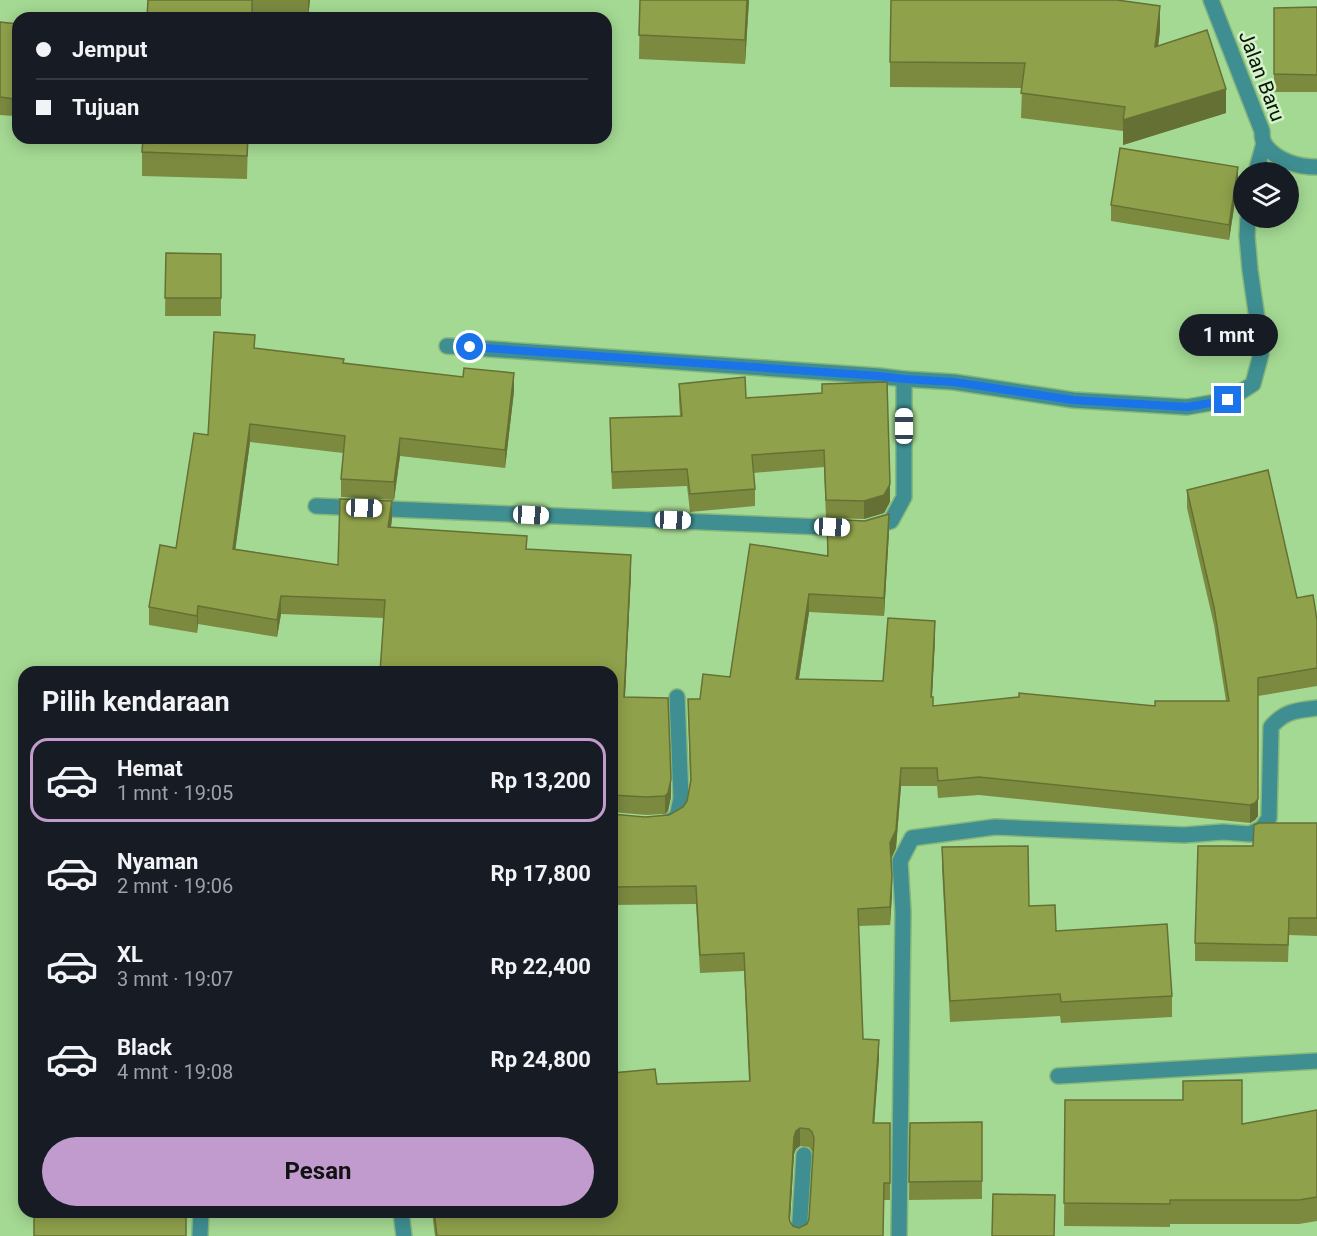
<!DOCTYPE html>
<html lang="id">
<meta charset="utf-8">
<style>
:root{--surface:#171b24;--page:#242831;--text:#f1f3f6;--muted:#9ea1a6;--line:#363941;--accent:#c19bce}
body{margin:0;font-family:Roboto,sans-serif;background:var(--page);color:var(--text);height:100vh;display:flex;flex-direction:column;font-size:22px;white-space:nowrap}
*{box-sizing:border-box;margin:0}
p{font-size:20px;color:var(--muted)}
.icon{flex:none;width:33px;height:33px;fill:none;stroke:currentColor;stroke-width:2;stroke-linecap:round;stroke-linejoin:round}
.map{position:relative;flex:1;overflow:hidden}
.drawer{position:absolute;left:18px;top:666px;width:600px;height:552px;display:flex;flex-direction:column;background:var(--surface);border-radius:18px;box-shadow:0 3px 15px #0003}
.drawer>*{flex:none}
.banner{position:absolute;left:12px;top:12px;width:600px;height:132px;border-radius:18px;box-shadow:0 3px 15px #0003;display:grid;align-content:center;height:132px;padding:0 24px;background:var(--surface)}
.buttons{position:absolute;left:1233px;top:162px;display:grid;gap:12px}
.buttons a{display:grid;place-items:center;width:66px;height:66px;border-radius:50%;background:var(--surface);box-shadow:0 3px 15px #0003;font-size:30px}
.end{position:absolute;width:27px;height:27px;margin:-14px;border:8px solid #1a73e8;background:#fff;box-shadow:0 0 0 3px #fff}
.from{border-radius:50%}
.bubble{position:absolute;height:42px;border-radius:21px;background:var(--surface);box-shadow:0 3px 15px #0003;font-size:20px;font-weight:700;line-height:42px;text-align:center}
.car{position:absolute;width:18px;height:36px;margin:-18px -9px;border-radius:8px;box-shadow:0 0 4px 2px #0007;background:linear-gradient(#fff 24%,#345 0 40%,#fff 0 76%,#345 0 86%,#fff 0)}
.banner b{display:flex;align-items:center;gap:21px;height:57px;font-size:22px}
.banner b+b{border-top:2px solid var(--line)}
.banner i{width:15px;height:15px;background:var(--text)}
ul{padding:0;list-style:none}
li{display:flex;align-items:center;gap:18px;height:84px;margin:0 12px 9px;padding:0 12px;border:3px solid transparent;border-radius:18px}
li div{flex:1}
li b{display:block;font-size:22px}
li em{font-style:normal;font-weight:700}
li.active{border-color:var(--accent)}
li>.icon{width:54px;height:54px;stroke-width:1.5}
h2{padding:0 24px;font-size:27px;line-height:72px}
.action{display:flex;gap:12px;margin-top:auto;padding:12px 24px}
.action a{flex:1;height:69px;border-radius:36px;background:var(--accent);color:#111;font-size:24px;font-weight:700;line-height:69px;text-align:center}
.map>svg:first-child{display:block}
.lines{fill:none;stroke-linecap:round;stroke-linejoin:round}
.minor-casing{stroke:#87b679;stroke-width:18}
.minor{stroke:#3f8f92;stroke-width:15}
.wall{fill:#7c8a40;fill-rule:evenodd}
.shaded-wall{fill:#657134}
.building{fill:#90a14b;stroke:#657134;stroke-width:1.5;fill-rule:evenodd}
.route{stroke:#1a73e8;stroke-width:8}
.labels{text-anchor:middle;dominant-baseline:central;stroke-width:5;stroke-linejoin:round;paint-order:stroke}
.street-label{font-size:20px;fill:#041600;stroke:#d6f1ce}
</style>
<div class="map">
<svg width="1317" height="1236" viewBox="0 0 1317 1236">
<rect width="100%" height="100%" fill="#a4d993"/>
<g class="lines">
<defs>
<g id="minor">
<path d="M 1211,0 L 1262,131 C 1262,135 1262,141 1265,145 C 1277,161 1298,167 1317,167"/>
<path d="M 1256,172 L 1264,143"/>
<path d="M 447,346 L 879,376 L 904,379"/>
<path d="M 316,506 L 847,528"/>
<path d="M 871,527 L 891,521 L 904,497 L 904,379 L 954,382 L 1073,400 L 1187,407 L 1228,400 L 1253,384 L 1261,354 L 1258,325 L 1250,270 L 1247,236 L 1248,218"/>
<path d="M 666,823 L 677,817 L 681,798 L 677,697"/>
<path d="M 1058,1076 L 1317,1061"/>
<path d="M 401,1212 L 404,1236"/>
<path d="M 200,1236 L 201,1212"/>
<path d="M 799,1236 L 804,1155"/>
<path d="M 899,1236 L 903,912 L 900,861 L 912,838 L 995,827 L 1184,835 L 1223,832 L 1250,834 L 1262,828 L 1269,818 L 1271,727 C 1284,711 1298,710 1317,708"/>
</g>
</defs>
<use href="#minor" class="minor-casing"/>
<use href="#minor" class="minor"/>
</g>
<g class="wall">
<path d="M 148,0 L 310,0 L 308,18 L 279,18 L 252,16 L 252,18 Z"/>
<path d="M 640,0 L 749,0 L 745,64 L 639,59 Z"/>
<path d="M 1317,7 L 1317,92 L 1274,92 L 1274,8 Z"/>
<path d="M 0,22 L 18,24 L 14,116 L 0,115 Z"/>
<path d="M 1160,30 L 1158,46 L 1226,113 L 1123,145 L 1123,131 L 1021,118 L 1022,88 L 890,87 L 890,62 Z"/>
<path d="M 248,138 L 247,179 L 142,176 L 142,152 Z"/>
<path d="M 1238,182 L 1229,240 L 1111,221 L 1111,205 Z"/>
<path d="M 166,253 L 221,254 L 221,316 L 165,316 Z"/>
<path d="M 255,349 L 514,391 L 505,468 L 400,456 L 394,500 L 341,497 L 341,479 L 343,453 L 250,442 L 235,549 L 338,565 L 392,519 L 391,527 L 527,549 L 631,573 L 625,697 L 671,797 L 668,811 L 665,814 L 646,815 L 612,812 L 612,672 L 384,618 L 281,614 L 277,637 L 198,624 L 197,633 L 149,625 L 149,607 L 176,548 L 208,435 Z"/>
<path d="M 679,384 L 746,398 L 822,393 L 890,502 L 884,513 L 864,519 L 826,518 L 824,467 L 753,473 L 755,489 L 755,506 L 690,512 L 687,486 L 612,489 L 610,435 L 680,416 L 679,401 Z"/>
<path d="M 1187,490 L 1297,598 L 1317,620 L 1317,686 L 1258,696 L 1258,816 L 1255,820 L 1250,823 L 979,795 L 938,798 L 937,786 L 901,786 L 896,848 L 891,859 L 892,894 L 890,925 L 858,926 L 863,1039 L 879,1058 L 874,1123 L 890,1123 L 890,1200 L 884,1200 L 883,1236 L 435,1236 L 432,1212 L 612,1212 L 657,1084 L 749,1081 L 744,971 L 700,973 L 696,904 L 612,905 L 612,814 L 645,817 L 669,815 L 683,807 L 687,801 L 690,783 L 688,699 L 700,699 L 730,677 L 827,556 L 827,519 L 889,532 L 884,616 L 809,612 L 799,679 L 883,681 L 935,639 L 932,697 L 933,706 L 1155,706 L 1226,701 L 1214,625 L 1187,508 ZM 800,1146 L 809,1147 L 813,1152 L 809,1219 L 807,1224 L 799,1228 L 793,1226 L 790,1222 L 794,1154 L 796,1149 Z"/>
<path d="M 1317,823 L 1317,936 L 1289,935 L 1288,962 L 1195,961 L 1195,943 L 1253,846 Z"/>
<path d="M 942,847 L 1029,906 L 1056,931 L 1172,996 L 1172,1017 L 1061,1023 L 1060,1016 L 950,1022 L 942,868 Z"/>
<path d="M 1065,1100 L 1242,1124 L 1317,1110 L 1317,1221 L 1299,1224 L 1170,1224 L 1170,1227 L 1064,1226 Z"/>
<path d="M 982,1122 L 982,1199 L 909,1200 L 910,1123 Z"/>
</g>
<g class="shaded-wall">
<path d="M 308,0 L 310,0 L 308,18 Z"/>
<path d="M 747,0 L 749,0 L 745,64 L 745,40 Z"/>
<path d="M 1160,6 L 1160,30 L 1155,72 L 1155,47 Z"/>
<path d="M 18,62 L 18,79 L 14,116 L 14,99 Z"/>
<path d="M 1226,89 L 1226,113 L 1123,145 L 1123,120 Z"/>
<path d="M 1238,167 L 1238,182 L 1229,240 L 1229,225 Z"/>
<path d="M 514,373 L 514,391 L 505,468 L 505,450 Z"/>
<path d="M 250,424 L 250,442 L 233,567 L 233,549 Z"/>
<path d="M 400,438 L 400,456 L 394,500 L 394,482 Z"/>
<path d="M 890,484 L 890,502 L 884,513 L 864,519 L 864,501 Z"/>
<path d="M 392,501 L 392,519 L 388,545 L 388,527 Z"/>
<path d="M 889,514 L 889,532 L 884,616 L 884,598 Z"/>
<path d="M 631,555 L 631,573 L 624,714 L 624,697 Z"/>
<path d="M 809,594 L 809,612 L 796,697 L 796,679 Z"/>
<path d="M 281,596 L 281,614 L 277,637 L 277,620 Z"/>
<path d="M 198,606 L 198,624 L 197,633 L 197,616 Z"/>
<path d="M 935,621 L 935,639 L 931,715 L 931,697 Z"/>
<path d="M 901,768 L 901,786 L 896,848 L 890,861 L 890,843 Z"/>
<path d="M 671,779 L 671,797 L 668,811 L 665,814 L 665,796 Z"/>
<path d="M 613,794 L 613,812 L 612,812 L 612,795 Z"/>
<path d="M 1258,799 L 1258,816 L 1255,820 L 1250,823 L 1250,805 Z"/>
<path d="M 892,876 L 892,894 L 890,925 L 890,907 Z"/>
<path d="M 879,1040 L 879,1058 L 873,1141 L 873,1123 Z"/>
<path d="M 800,1128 L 800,1146 L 796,1149 L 794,1154 L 789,1235 L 789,1218 L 794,1137 L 796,1131 Z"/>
</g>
<g class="building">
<path d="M 148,0 L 252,0 L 252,18 L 147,18 Z"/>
<path d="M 640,0 L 747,0 L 745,40 L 639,35 Z"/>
<path d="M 891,0 L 1117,0 L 1160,6 L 1155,47 L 1207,30 L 1226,89 L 1123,120 L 1125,107 L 1021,93 L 1025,63 L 890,62 Z"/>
<path d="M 1317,7 L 1317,75 L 1274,74 L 1274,8 Z"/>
<path d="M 0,22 L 18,24 L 18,62 L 14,99 L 0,97 Z"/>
<path d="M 143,138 L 248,138 L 247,156 L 142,152 Z"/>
<path d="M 1120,148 L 1238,167 L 1229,225 L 1111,205 Z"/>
<path d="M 166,253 L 221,254 L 221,298 L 165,298 Z"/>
<path d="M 214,332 L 255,335 L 254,348 L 344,359 L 343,363 L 463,377 L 464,368 L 514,373 L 505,450 L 400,438 L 394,482 L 341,479 L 345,436 L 250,424 L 233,549 L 338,565 L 340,499 L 392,501 L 388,527 L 527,536 L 526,549 L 631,555 L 624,697 L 668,698 L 671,779 L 668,793 L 665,796 L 646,797 L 612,795 L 612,672 L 380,672 L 385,600 L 281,596 L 277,620 L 198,606 L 197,616 L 149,607 L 160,545 L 176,548 L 194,433 L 208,435 Z"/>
<path d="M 745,377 L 746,398 L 822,393 L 822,384 L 887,382 L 890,484 L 884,495 L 864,501 L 826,500 L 824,450 L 752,455 L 755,489 L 690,494 L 687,469 L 612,472 L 610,418 L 682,416 L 679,384 Z"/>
<path d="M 1268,470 L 1297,598 L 1313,595 L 1317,620 L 1317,668 L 1258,678 L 1258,799 L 1255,803 L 1250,805 L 979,777 L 938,781 L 937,768 L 901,768 L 896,830 L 890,843 L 892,876 L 890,907 L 858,909 L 863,1039 L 879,1040 L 873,1123 L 890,1123 L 890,1183 L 884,1183 L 883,1236 L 437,1236 L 434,1212 L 612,1212 L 612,1073 L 655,1069 L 657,1084 L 750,1081 L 744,953 L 700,955 L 696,886 L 612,887 L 612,814 L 645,817 L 669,815 L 683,807 L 687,801 L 691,780 L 688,699 L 700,699 L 703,674 L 730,677 L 750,544 L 828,556 L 827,519 L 865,521 L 889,514 L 884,598 L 809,594 L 796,679 L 883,681 L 888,618 L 935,621 L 931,697 L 933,697 L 933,706 L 1019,697 L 1019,693 L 1155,706 L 1155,701 L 1229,701 L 1214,607 L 1187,490 ZM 800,1128 L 809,1129 L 812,1132 L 814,1138 L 809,1219 L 807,1224 L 799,1228 L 793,1226 L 790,1222 L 789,1218 L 794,1137 L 796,1131 Z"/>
<path d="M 1259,823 L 1317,823 L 1317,918 L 1289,918 L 1288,945 L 1195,943 L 1198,846 L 1253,846 L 1254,825 Z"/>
<path d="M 1028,846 L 1029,906 L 1055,905 L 1056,931 L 1167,924 L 1172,996 L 1061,1002 L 1060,994 L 950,1001 L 942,847 Z"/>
<path d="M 1242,1080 L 1242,1124 L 1317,1110 L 1317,1197 L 1299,1200 L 1170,1200 L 1170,1204 L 1064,1203 L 1065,1100 L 1183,1100 L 1183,1081 Z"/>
<path d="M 982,1122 L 982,1181 L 909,1182 L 910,1123 Z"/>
<path d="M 993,1194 L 1055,1195 L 1054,1236 L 992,1236 Z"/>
<rect x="34" y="1212" width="152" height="24"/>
</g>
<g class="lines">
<path class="route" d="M 470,347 L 879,376 L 904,379 L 954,382 L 1073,400 L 1187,407 L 1228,400"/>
</g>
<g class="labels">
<g class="street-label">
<text transform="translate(1262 76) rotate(69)">Jalan Baru</text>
</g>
</g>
</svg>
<div class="buttons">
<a><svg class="icon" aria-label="layers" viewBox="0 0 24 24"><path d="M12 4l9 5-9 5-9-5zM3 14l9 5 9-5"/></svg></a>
</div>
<i class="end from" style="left:470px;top:347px"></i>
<i class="end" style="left:1228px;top:400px"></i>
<div class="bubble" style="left:1179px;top:314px;width:99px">1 mnt</div>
<i class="car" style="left:904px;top:426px;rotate:0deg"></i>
<i class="car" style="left:364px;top:508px;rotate:92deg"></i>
<i class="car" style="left:531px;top:515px;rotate:93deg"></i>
<i class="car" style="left:673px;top:520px;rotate:92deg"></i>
<i class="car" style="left:832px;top:527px;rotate:93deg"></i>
<div class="banner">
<b><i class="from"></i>Jemput</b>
<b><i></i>Tujuan</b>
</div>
<section class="drawer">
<h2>Pilih kendaraan</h2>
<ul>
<li class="active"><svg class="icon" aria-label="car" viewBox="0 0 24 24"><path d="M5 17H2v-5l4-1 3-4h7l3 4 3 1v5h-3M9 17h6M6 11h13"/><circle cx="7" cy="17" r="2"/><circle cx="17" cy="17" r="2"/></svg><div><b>Hemat</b><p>1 mnt · 19:05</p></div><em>Rp 13,200</em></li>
<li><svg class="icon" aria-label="car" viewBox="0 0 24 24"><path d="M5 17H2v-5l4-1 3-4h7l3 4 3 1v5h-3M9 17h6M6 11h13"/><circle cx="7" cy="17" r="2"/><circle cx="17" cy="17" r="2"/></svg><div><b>Nyaman</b><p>2 mnt · 19:06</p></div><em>Rp 17,800</em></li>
<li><svg class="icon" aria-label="car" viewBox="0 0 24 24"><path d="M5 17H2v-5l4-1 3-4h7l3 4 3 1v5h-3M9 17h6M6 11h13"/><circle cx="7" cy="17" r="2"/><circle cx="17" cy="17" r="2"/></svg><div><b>XL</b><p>3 mnt · 19:07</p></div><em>Rp 22,400</em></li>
<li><svg class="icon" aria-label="car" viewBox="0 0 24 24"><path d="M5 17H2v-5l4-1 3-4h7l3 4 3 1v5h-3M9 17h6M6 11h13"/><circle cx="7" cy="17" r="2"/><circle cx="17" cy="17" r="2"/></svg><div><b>Black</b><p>4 mnt · 19:08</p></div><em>Rp 24,800</em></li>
</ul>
<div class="action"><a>Pesan</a></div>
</section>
</div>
